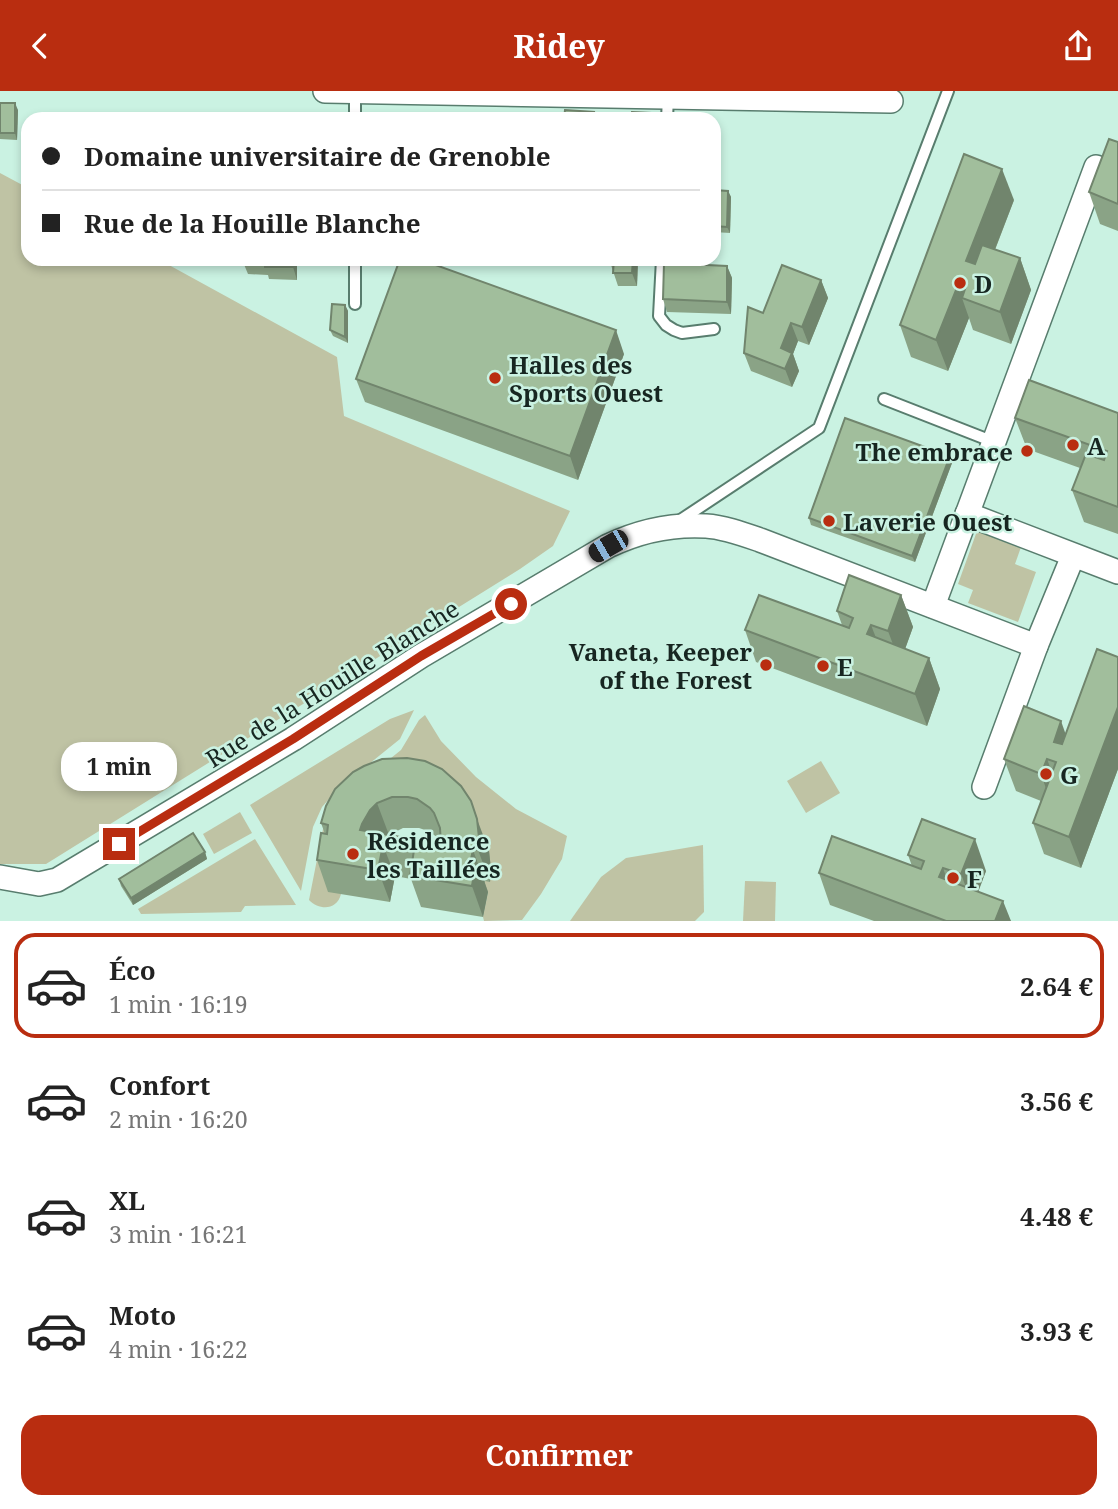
<!DOCTYPE html>
<html lang="fr">
<meta charset="utf-8">
<style>
:root{--surface:#fff;--page:#f2f2f2;--text:#222;--muted:#767676;--line:#e0e0e0;--accent:#b92d10}
body{margin:0;font-family:"Noto Serif",serif;background:var(--page);color:var(--text);height:100vh;display:flex;flex-direction:column;font-size:26px;white-space:nowrap}
*{box-sizing:border-box;margin:0}
p{font-size:23px;color:var(--muted)}
.icon{flex:none;width:38px;height:38px;fill:none;stroke:currentColor;stroke-width:2;stroke-linecap:round;stroke-linejoin:round}
.map{position:relative;height:830px;overflow:hidden}
.side{display:flex;flex-direction:column;background:var(--surface);flex:1}
.side>*{flex:none}
.hud{position:absolute;left:21px;top:21px;width:700px;height:154px;border-radius:21px;box-shadow:0 4px 10px #0003;display:grid;align-content:center;height:154px;padding:0 21px;background:var(--surface)}
.end{position:absolute;width:32px;height:32px;margin:-16px;border:9px solid #b92d10;background:#fff;box-shadow:0 0 0 4px #fff}
.from{border-radius:50%}
.bubble{position:absolute;height:49px;border-radius:21px;background:var(--surface);box-shadow:0 4px 10px #0003;font-size:23px;font-weight:700;line-height:49px;text-align:center}
.car{position:absolute;width:21px;height:42px;margin:-21px -10px;border-radius:9px;box-shadow:0 0 5px 2px #0007;background:linear-gradient(#222 24%,#8ab4d8 0 40%,#222 0 76%,#8ab4d8 0 86%,#222 0)}
.hud b{display:flex;align-items:center;gap:24px;height:66px;font-size:26px}
.hud b+b{border-top:2px solid var(--line)}
.hud i{width:18px;height:18px;background:var(--text)}
ul{padding:12px 0 0;list-style:none}
li{display:flex;align-items:center;gap:21px;height:105px;margin:0 14px 10px;padding:0 7px;border:4px solid transparent;border-radius:21px}
li div{flex:1}
li b{display:block;font-size:26px}
li em{font-style:normal;font-weight:700}
li.current{border-color:var(--accent)}
li>.icon{width:63px;height:63px;stroke-width:1.5}
.cta{display:flex;gap:14px;margin-top:auto;padding:14px 21px}
.cta a{flex:1;height:80px;border-radius:21px;background:var(--accent);color:#fff;font-size:28px;font-weight:700;line-height:80px;text-align:center}
header{display:flex;justify-content:space-between;align-items:center;height:91px;padding:0 21px;background:var(--accent);color:#fff;font-size:32px;font-weight:700}
.map>svg:first-child{display:block}
.green{fill:#bfc3a4}
.lines{fill:none;stroke-linecap:round;stroke-linejoin:round}
.lane-casing{stroke:#587d6e;stroke-width:14}
.street-casing{stroke:#587d6e;stroke-width:26}
.lane{stroke:#fff;stroke-width:10}
.street{stroke:#fff;stroke-width:23}
.wall{fill:#8aa386;fill-rule:evenodd}
.shaded-wall{fill:#71856d}
.building{fill:#a1be9c;stroke:#71856d;stroke-width:2;fill-rule:evenodd}
.route{stroke:#b92d10;stroke-width:9}
.poi-dot{fill:#b92d10;stroke:#caf2e2;stroke-width:2.5}
.labels{text-anchor:middle;dominant-baseline:central;stroke-width:5;stroke-linejoin:round;paint-order:stroke}
.poi-label{font-size:24px;font-weight:bold;fill:#172621;stroke:#caf2e2;text-anchor:start}
.street-label{font-size:24px;fill:#172621;stroke:#caf2e2}
</style>
<header><svg class="icon" aria-label="back" viewBox="0 0 24 24"><path d="M15 5l-7 7 7 7"/></svg>Ridey<svg class="icon" aria-label="share" viewBox="0 0 24 24"><path d="M12 15V3M7 8l5-5 5 5M5 13v7h14v-7"/></svg></header>
<div class="map">
<svg width="1118" height="830" viewBox="0 0 1118 830">
<rect width="100%" height="100%" fill="#caf2e2"/>
<g class="green">
<path d="M 0,82 L 28,97 L 28,168 L 158,168 L 337,266 L 344,325 L 570,420 L 553,455 L 520,478 L 46,773 L 0,773 Z"/>
<path d="M 977,440 L 1021,456 L 1015,473 L 1036,481 L 1018,531 L 968,512 L 973,499 L 958,493 Z"/>
<path d="M 414,619 L 400,648 L 338,698 L 322,716 L 313,736 L 301,800 L 250,714 L 390,628 Z"/>
<path d="M 425,624 L 441,650 L 476,686 L 516,718 L 567,745 L 562,768 L 541,803 L 522,829 L 484,830 L 483,826 L 488,801 L 483,800 L 485,790 L 490,790 L 418,698 L 341,803 C 337,819 320,820 309,809 L 323,738 L 328,722 L 345,704 L 401,659 L 419,629 Z"/>
<path d="M 821,670 L 840,702 L 806,722 L 787,690 Z"/>
<path d="M 240,721 L 252,742 L 214,763 L 203,743 Z"/>
<path d="M 255,748 L 296,814 L 245,815 L 241,821 L 141,823 L 138,818 Z"/>
<path d="M 703,754 L 704,821 L 695,830 L 570,830 L 601,786 L 626,767 Z"/>
<path d="M 745,790 L 776,791 L 775,830 L 743,830 Z"/>
</g>
<g class="lines">
<defs>
<g id="lane">
<path d="M 355,28 L 355,0"/>
<path d="M 667,28 L 668,6"/>
<path d="M 355,168 L 355,213"/>
<path d="M 662,168 L 659,225 L 666,234 L 674,239 L 682,242 L 714,238"/>
<path d="M 884,308 L 994,351"/>
<path d="M 679,430 L 819,337 L 948,0"/>
</g>
<g id="street">
<path d="M 325,0 L 891,10"/>
<path d="M 967,423 L 1118,481"/>
<path d="M 933,515 L 1096,76"/>
<path d="M 1036,555 L 1073,465"/>
<path d="M 0,786 L 39,793 L 57,789 L 293,648 L 421,565 L 608,455 C 639,440 672,433 706,435 C 724,436 743,443 760,449 L 1036,555 L 984,696"/>
</g>
</defs>
<use href="#lane" class="lane-casing"/>
<use href="#street" class="street-casing"/>
<use href="#lane" class="lane"/>
<use href="#street" class="street"/>
</g>
<g class="wall">
<path d="M 0,12 L 18,19 L 17,49 L 0,48 Z"/>
<path d="M 1118,51 L 1118,140 L 1100,133 L 1089,101 Z"/>
<path d="M 714,99 L 728,100 L 731,106 L 730,142 L 714,141 Z"/>
<path d="M 1014,109 L 995,159 L 1020,167 L 1031,199 L 1011,253 L 973,239 L 969,227 L 948,280 L 911,266 L 900,234 Z"/>
<path d="M 243,168 L 302,168 L 297,168 L 297,189 L 269,188 L 268,184 L 248,183 L 243,171 Z"/>
<path d="M 609,168 L 638,168 L 637,195 L 618,195 Z"/>
<path d="M 727,175 L 732,187 L 731,223 L 667,221 L 663,208 Z"/>
<path d="M 821,189 L 828,207 L 809,254 L 798,250 L 793,263 L 799,280 L 792,296 L 751,280 L 744,262 L 763,222 Z"/>
<path d="M 345,214 L 348,220 L 348,252 L 333,245 L 330,239 Z"/>
<path d="M 624,263 L 578,389 L 365,311 L 356,288 Z"/>
<path d="M 1118,322 L 1118,443 L 1084,431 L 1072,399 L 1080,377 L 1027,358 L 1015,327 Z"/>
<path d="M 952,372 L 915,471 L 811,434 L 809,427 Z"/>
<path d="M 901,504 L 913,536 L 905,558 L 929,567 L 940,598 L 927,635 L 756,571 L 745,539 L 842,534 L 837,520 Z"/>
<path d="M 1118,566 L 1118,678 L 1081,777 L 1044,763 L 1033,732 L 1041,710 L 1016,700 L 1004,668 L 1066,643 Z"/>
<path d="M 382,668 L 489,760 L 491,778 L 490,791 L 485,790 L 485,792 L 488,801 L 483,826 L 421,816 L 411,788 L 395,785 L 390,811 L 328,801 L 317,769 L 325,743 L 321,732 ZM 403,737 L 419,737 L 428,740 L 440,748 L 441,753 L 389,744 Z"/>
<path d="M 205,761 L 207,768 L 133,814 L 121,795 L 119,788 Z"/>
<path d="M 908,764 L 986,780 L 978,800 L 1011,830 L 874,830 L 830,814 L 819,782 L 912,775 Z"/>
</g>
<g class="shaded-wall">
<path d="M 15,12 L 18,19 L 17,49 L 15,42 Z"/>
<path d="M 1002,78 L 1014,109 L 978,202 L 966,170 Z"/>
<path d="M 728,100 L 731,106 L 730,142 L 727,136 Z"/>
<path d="M 1020,167 L 1031,199 L 1011,253 L 1000,221 Z"/>
<path d="M 293,168 L 297,168 L 297,189 L 293,176 Z"/>
<path d="M 633,168 L 638,168 L 637,195 L 632,182 Z"/>
<path d="M 727,175 L 732,187 L 731,223 L 727,211 Z"/>
<path d="M 821,189 L 828,207 L 809,254 L 802,236 Z"/>
<path d="M 960,189 L 967,209 L 962,207 L 969,227 L 948,280 L 936,249 Z"/>
<path d="M 345,214 L 348,220 L 348,252 L 345,246 Z"/>
<path d="M 791,232 L 798,250 L 793,263 L 799,280 L 792,296 L 785,278 L 781,257 Z"/>
<path d="M 616,239 L 624,263 L 578,389 L 570,365 Z"/>
<path d="M 950,365 L 952,372 L 915,471 L 912,465 Z"/>
<path d="M 901,504 L 913,536 L 900,572 L 888,540 Z"/>
<path d="M 871,534 L 883,565 L 867,543 Z"/>
<path d="M 929,567 L 940,598 L 927,635 L 915,603 Z"/>
<path d="M 1118,616 L 1118,678 L 1081,777 L 1069,746 Z"/>
<path d="M 1061,630 L 1072,661 L 1054,651 Z"/>
<path d="M 1047,668 L 1059,700 L 1052,715 L 1041,683 Z"/>
<path d="M 377,712 L 389,744 L 360,739 L 362,733 L 370,719 Z"/>
<path d="M 477,728 L 489,760 L 491,778 L 490,791 L 478,759 Z"/>
<path d="M 975,748 L 986,780 L 973,815 L 961,783 Z"/>
<path d="M 383,754 L 395,785 L 390,811 L 378,779 Z"/>
<path d="M 473,759 L 488,801 L 483,826 L 472,795 L 471,768 Z"/>
<path d="M 205,761 L 207,768 L 133,814 L 131,807 Z"/>
<path d="M 943,777 L 954,809 L 939,786 Z"/>
<path d="M 1003,810 L 1011,830 L 995,830 Z"/>
</g>
<g class="building">
<rect x="0" y="12" width="15" height="30"/>
<path d="M 565,19 L 594,21 L 593,28 L 564,28 Z"/>
<path d="M 632,21 L 651,22 L 651,28 L 617,28 L 631,28 Z"/>
<path d="M 1109,48 L 1118,51 L 1118,113 L 1089,101 Z"/>
<path d="M 964,63 L 1002,78 L 966,170 L 975,173 L 982,154 L 1020,167 L 1000,221 L 962,207 L 967,192 L 960,189 L 936,249 L 900,234 Z"/>
<path d="M 714,99 L 728,100 L 727,136 L 714,135 Z"/>
<path d="M 243,168 L 293,168 L 293,176 L 265,176 L 265,172 L 243,171 Z"/>
<path d="M 400,168 L 419,168 L 616,239 L 570,365 L 356,288 Z"/>
<path d="M 614,168 L 633,168 L 632,182 L 613,182 Z"/>
<path d="M 664,172 L 727,175 L 727,211 L 663,208 Z"/>
<path d="M 782,174 L 821,189 L 802,236 L 791,232 L 781,257 L 792,262 L 785,278 L 744,262 L 748,216 L 763,222 Z"/>
<path d="M 332,213 L 345,214 L 345,246 L 330,239 Z"/>
<path d="M 1029,289 L 1118,322 L 1118,416 L 1072,399 L 1086,363 L 1104,369 L 1107,360 L 1015,327 Z"/>
<path d="M 845,327 L 950,365 L 912,465 L 809,427 Z"/>
<path d="M 849,484 L 901,504 L 888,540 L 871,534 L 867,543 L 929,567 L 915,603 L 745,539 L 759,504 L 849,537 L 853,527 L 837,520 Z"/>
<path d="M 1097,558 L 1118,566 L 1118,616 L 1069,746 L 1033,732 L 1056,671 L 1047,668 L 1041,683 L 1004,668 L 1024,615 L 1061,630 L 1054,651 L 1062,653 Z"/>
<path d="M 407,667 L 425,670 L 442,678 L 461,695 L 471,710 L 477,728 L 479,747 L 478,759 L 473,759 L 471,768 L 476,770 L 472,795 L 410,785 L 414,759 L 383,754 L 378,779 L 317,769 L 321,742 L 327,743 L 328,734 L 321,732 L 326,715 L 335,698 L 353,681 L 364,675 L 382,668 ZM 392,706 L 408,706 L 417,708 L 430,717 L 434,722 L 440,737 L 441,753 L 360,739 L 362,733 L 370,719 L 377,712 Z"/>
<path d="M 922,728 L 975,748 L 961,783 L 943,777 L 939,786 L 1003,810 L 995,830 L 946,830 L 819,782 L 832,745 L 921,778 L 924,770 L 908,764 Z"/>
<path d="M 193,742 L 205,761 L 131,807 L 119,788 Z"/>
</g>
<g class="lines">
<path class="route" d="M 119,753 L 293,648 L 421,565 L 511,513"/>
</g>
<g class="poi-dot">
<circle cx="960" cy="192" r="7"/>
<circle cx="495" cy="287" r="7"/>
<circle cx="1073" cy="354" r="7"/>
<circle cx="1027" cy="360" r="7"/>
<circle cx="829" cy="430" r="7"/>
<circle cx="766" cy="574" r="7"/>
<circle cx="823" cy="575" r="7"/>
<circle cx="1046" cy="683" r="7"/>
<circle cx="353" cy="763" r="7"/>
<circle cx="953" cy="787" r="7"/>
</g>
<g class="labels">
<g class="poi-label">
<text x="974" y="192">D</text>
<text x="509" y="273">Halles des<tspan x="509" dy="28">Sports Ouest</tspan></text>
<text x="1087" y="354">A</text>
<text x="1013" y="360" text-anchor="end">The embrace</text>
<text x="843" y="430">Laverie Ouest</text>
<text x="752" y="560" text-anchor="end">Vaneta, Keeper<tspan x="752" dy="28">of the Forest</tspan></text>
<text x="837" y="575">E</text>
<text x="1060" y="683">G</text>
<text x="367" y="749">Résidence<tspan x="367" dy="28">les Taillées</tspan></text>
<text x="967" y="787">F</text>
</g>
<g class="street-label">
<text transform="translate(332 592) rotate(-32)">Rue de la Houille Blanche</text>
</g>
</g>
</svg>
<i class="end from" style="left:511px;top:513px"></i>
<i class="end" style="left:119px;top:753px"></i>
<div class="bubble" style="left:61px;top:651px;width:116px">1 min</div>
<i class="car" style="left:608px;top:455px;rotate:240deg"></i>
<div class="hud">
<b><i class="from"></i>Domaine universitaire de Grenoble</b>
<b><i></i>Rue de la Houille Blanche</b>
</div>
</div>
<section class="side">
<ul>
<li class="current"><svg class="icon" aria-label="car" viewBox="0 0 24 24"><path d="M5 17H2v-5l4-1 3-4h7l3 4 3 1v5h-3M9 17h6M6 11h13"/><circle cx="7" cy="17" r="2"/><circle cx="17" cy="17" r="2"/></svg><div><b>Éco</b><p>1 min · 16:19</p></div><em>2.64 €</em></li>
<li><svg class="icon" aria-label="car" viewBox="0 0 24 24"><path d="M5 17H2v-5l4-1 3-4h7l3 4 3 1v5h-3M9 17h6M6 11h13"/><circle cx="7" cy="17" r="2"/><circle cx="17" cy="17" r="2"/></svg><div><b>Confort</b><p>2 min · 16:20</p></div><em>3.56 €</em></li>
<li><svg class="icon" aria-label="car" viewBox="0 0 24 24"><path d="M5 17H2v-5l4-1 3-4h7l3 4 3 1v5h-3M9 17h6M6 11h13"/><circle cx="7" cy="17" r="2"/><circle cx="17" cy="17" r="2"/></svg><div><b>XL</b><p>3 min · 16:21</p></div><em>4.48 €</em></li>
<li><svg class="icon" aria-label="car" viewBox="0 0 24 24"><path d="M5 17H2v-5l4-1 3-4h7l3 4 3 1v5h-3M9 17h6M6 11h13"/><circle cx="7" cy="17" r="2"/><circle cx="17" cy="17" r="2"/></svg><div><b>Moto</b><p>4 min · 16:22</p></div><em>3.93 €</em></li>
</ul>
<div class="cta"><a>Confirmer</a></div>
</section>
